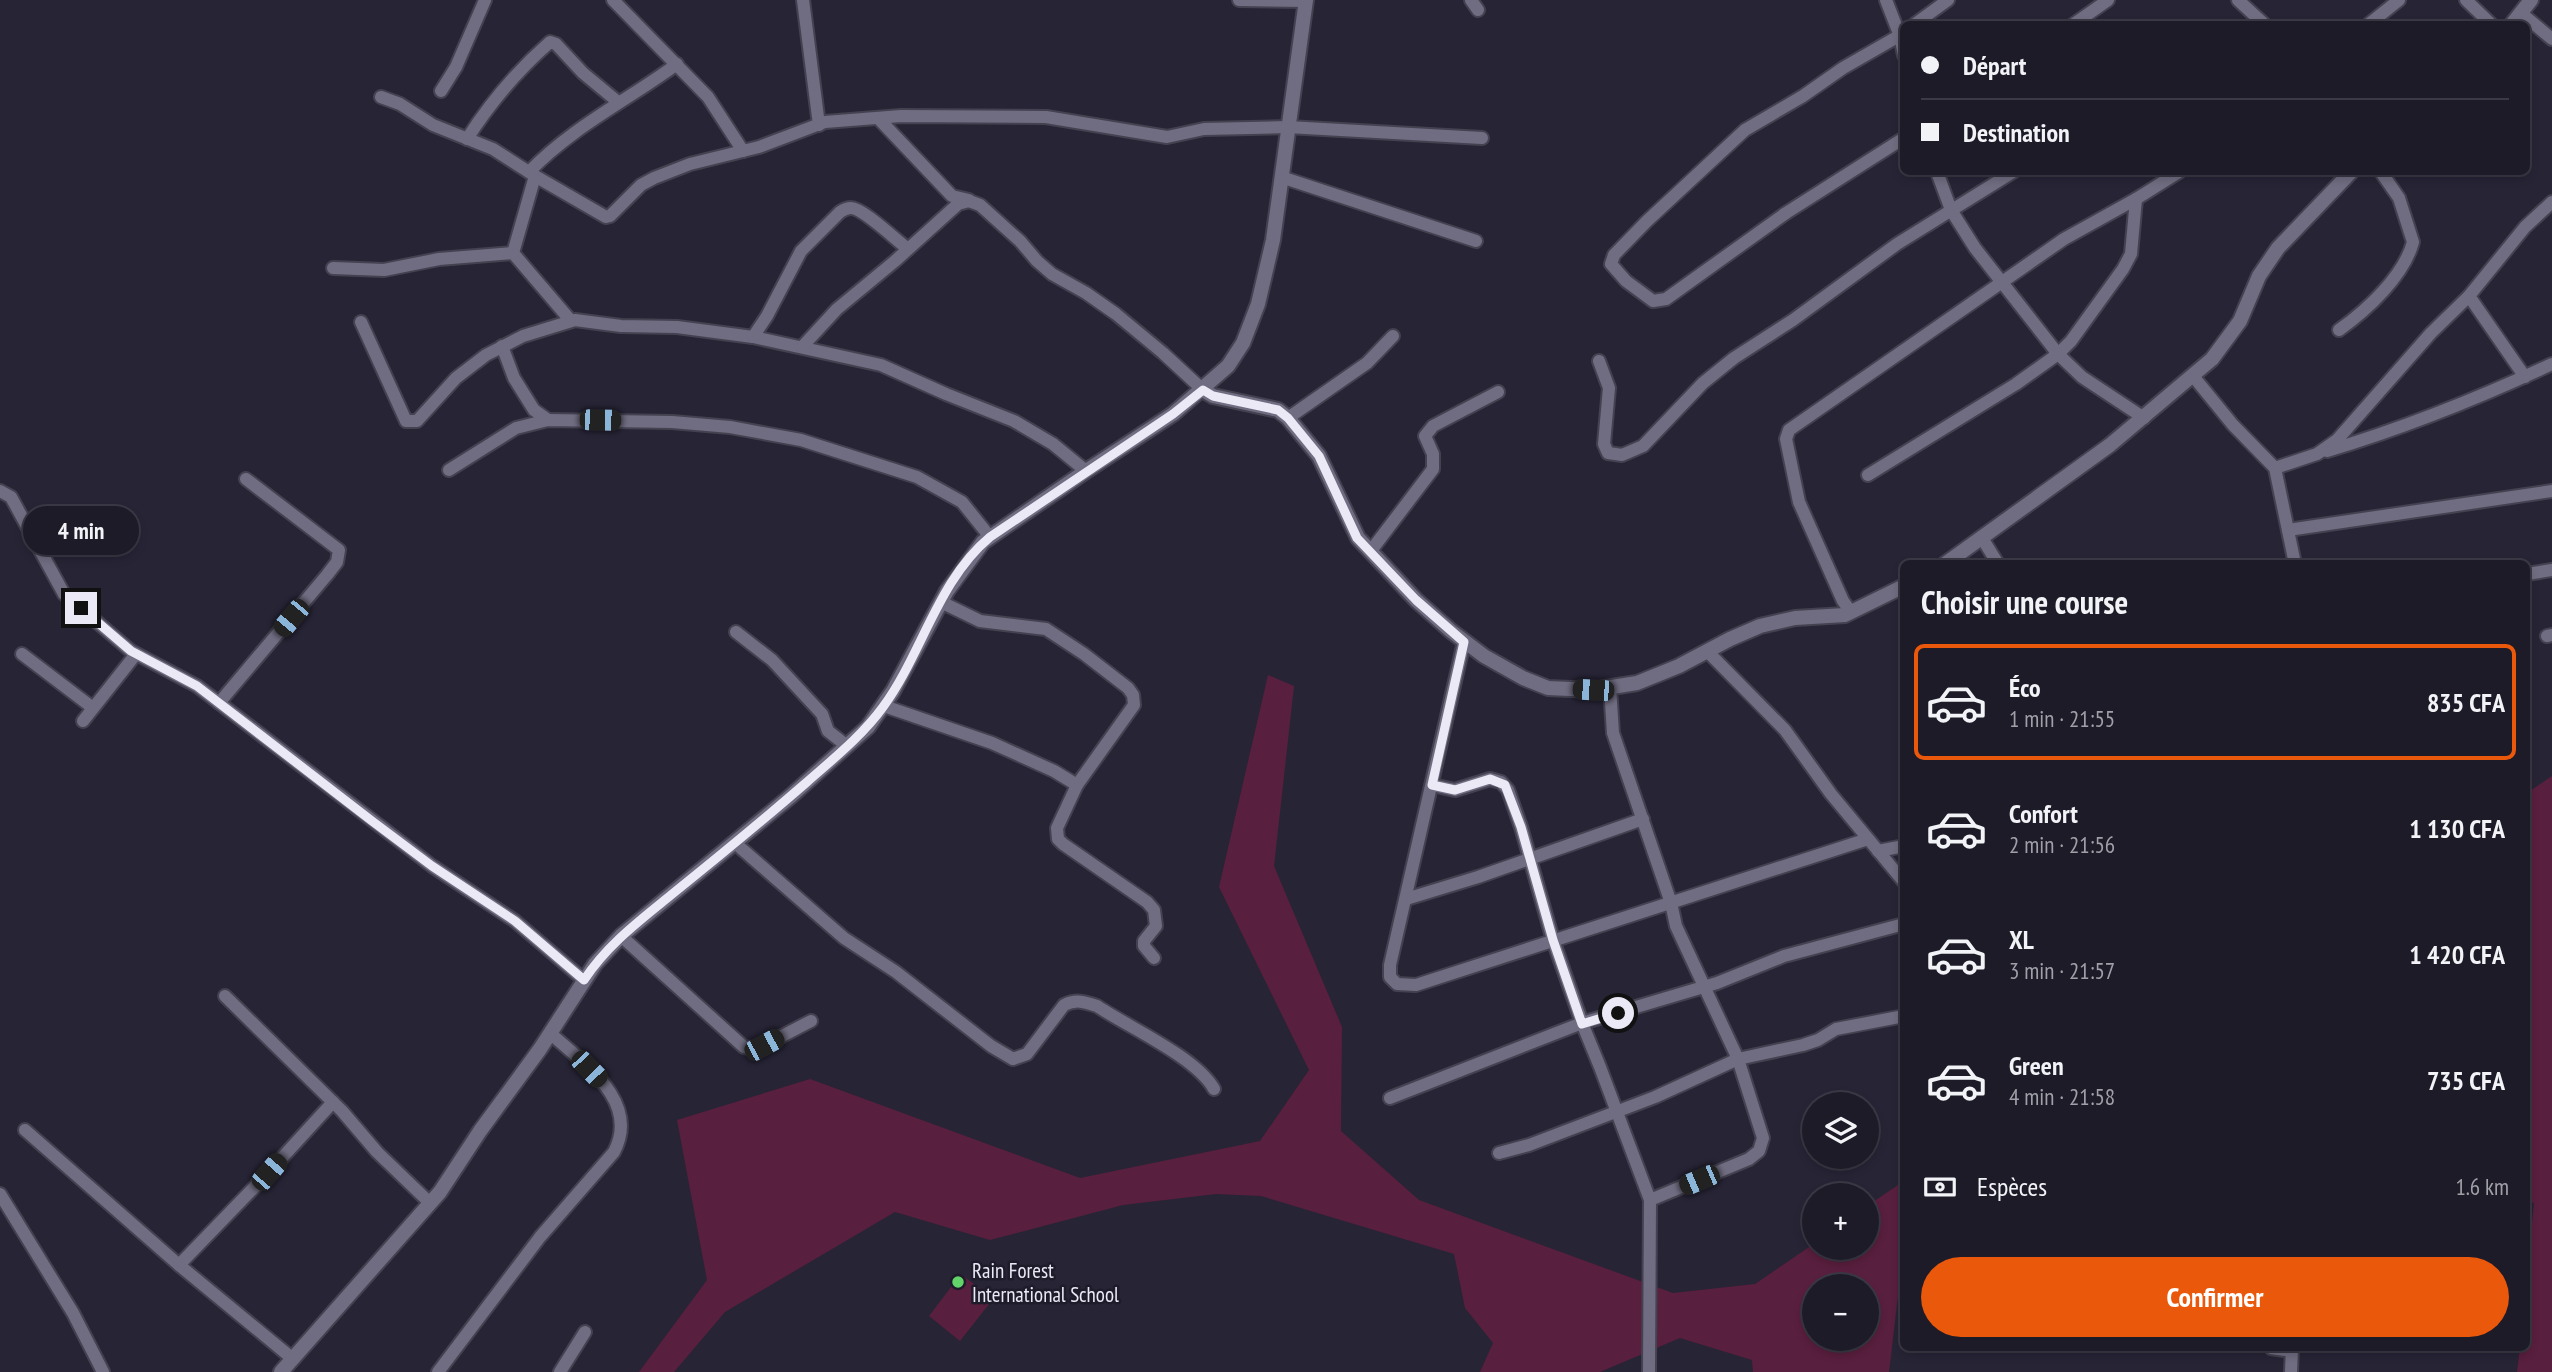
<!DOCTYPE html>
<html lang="fr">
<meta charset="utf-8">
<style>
:root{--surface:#1d1b28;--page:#2a2834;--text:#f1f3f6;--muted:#a0a1a8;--line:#3b3945;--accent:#ea580c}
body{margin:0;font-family:"PT Sans Narrow",sans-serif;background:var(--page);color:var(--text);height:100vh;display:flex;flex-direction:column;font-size:26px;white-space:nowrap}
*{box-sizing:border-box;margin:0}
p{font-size:23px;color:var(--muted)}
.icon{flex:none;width:38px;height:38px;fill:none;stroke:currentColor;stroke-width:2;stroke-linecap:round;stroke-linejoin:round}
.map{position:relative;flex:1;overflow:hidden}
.sheet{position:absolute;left:1900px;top:560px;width:630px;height:791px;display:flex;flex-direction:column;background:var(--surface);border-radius:10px;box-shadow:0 4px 10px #0003,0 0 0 2px var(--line)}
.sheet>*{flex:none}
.top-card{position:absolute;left:1900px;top:21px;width:630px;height:154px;border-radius:10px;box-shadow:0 4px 10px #0003,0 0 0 2px var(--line);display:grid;align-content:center;height:154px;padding:0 21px;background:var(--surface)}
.controls{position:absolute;left:1802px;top:1092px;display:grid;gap:14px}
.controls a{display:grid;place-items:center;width:77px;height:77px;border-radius:50%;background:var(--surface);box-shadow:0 4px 10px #0003,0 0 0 2px var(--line);font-size:35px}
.end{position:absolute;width:32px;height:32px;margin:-16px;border:9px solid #eae9f5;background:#111;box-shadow:0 0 0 4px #111}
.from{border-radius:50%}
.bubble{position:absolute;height:49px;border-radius:24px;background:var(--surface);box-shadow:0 4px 10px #0003,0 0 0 2px var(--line);font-size:23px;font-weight:700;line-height:49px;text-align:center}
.car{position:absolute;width:21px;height:42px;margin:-21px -10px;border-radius:9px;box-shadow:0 0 5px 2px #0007;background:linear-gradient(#222 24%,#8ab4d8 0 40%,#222 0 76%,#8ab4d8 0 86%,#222 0)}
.top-card b{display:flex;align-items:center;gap:24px;height:66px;font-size:26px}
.top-card b+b{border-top:2px solid var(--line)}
.top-card i{width:18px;height:18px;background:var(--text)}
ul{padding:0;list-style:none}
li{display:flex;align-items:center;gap:21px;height:116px;margin:0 14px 10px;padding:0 7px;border:4px solid transparent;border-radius:10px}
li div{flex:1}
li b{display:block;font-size:26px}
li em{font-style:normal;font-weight:700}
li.selected{border-color:var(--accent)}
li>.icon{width:63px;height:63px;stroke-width:1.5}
h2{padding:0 21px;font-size:32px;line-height:84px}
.pay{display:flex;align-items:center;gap:18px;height:77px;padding:0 21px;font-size:26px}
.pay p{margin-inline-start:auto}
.action{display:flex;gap:14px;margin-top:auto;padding:14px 21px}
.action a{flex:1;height:80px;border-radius:42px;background:var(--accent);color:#fff;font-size:28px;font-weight:700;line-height:80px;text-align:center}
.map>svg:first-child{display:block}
.green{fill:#591f3e;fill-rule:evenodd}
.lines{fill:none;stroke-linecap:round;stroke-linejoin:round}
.minor-casing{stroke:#444251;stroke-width:16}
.tertiary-casing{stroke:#444251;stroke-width:18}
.minor{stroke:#706d82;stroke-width:12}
.tertiary{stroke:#706d82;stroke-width:14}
.route{stroke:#eae9f5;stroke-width:9}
.poi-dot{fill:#62d469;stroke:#1e1b2b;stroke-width:2.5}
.labels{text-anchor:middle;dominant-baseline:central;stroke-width:5;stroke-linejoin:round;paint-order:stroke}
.poi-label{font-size:21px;fill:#eae9f5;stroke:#1e1b2b;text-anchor:start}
</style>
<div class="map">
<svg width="2552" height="1372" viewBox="0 0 2552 1372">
<rect width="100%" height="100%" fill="#272436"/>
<g class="green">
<path d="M 1268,675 L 1294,686 L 1274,866 L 1342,1027 L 1341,1131 L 1419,1200 L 1673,1293 L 1755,1284 L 1815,1243 L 1815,1248 L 1867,1248 L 1867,1206 L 1904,1181 L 1904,1295 L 1898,1296 L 1889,1372 L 1753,1372 L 1752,1360 L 1680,1338 L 1600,1372 L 1480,1372 L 1493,1343 L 1465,1308 L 1454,1254 L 1261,1196 L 1216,1194 L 1123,1205 L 990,1240 L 895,1212 L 725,1312 L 674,1372 L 639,1372 L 707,1280 L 677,1120 L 810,1079 L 1080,1178 L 1260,1141 L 1309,1070 L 1219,887 ZM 1815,1286 L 1867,1286 L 1867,1339 L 1815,1339 Z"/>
<path d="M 2552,776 L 2552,1372 L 2517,1372 L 2520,1348 L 2527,1348 L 2527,1274 L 2534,1203 L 2527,1200 L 2527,793 Z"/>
<path d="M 961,1274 L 993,1299 L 960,1341 L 929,1316 Z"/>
</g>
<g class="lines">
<defs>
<g id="minor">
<path d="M 613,0 L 708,97 L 743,151"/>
<path d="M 803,0 L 819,125"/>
<path d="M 1239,0 L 1306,1"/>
<path d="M 1471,0 L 1478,10"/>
<path d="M 1886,0 L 1900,36 L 1904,55"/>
<path d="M 2238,0 L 2264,24"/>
<path d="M 2466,0 L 2491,24"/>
<path d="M 2521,13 L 2552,39"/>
<path d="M 1915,24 L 1948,0"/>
<path d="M 2074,24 L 2108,0"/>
<path d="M 2369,24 L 2399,0"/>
<path d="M 1904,33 L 1843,68 L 1803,96 L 1745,130 L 1647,221 L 1614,255 L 1611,264 L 1626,281 L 1653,301 L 1666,299 L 1786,213 L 1904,138"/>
<path d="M 441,91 L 456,67 L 485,0"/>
<path d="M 381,97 L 400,104 L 433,125 L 493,149 L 535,176 L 606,217 L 610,216 L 641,185 L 654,178 L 690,164 L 759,147 L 825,122 L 901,116 L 1046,117 L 1167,137 L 1204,129 L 1288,127 L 1482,138"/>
<path d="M 878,118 L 952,196 L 969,200"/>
<path d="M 467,139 C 490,103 518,70 550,42 L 556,44 L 583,73 L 618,102"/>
<path d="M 529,172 C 572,127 628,100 677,64"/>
<path d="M 1937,172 L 1951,210 L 1975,248 L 2058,354 L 2082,377 L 2144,418"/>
<path d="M 535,176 L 513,253 L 571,321"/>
<path d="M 1281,177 L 1476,241"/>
<path d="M 333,268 L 384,270 L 439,259 L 513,253"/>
<path d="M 2469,296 L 2525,377"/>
<path d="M 361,322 L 406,421 L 417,421 L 456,378 L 486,355 L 523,336 L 575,320 L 621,326 L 677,327 L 753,337 L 881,365 L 946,394 L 1014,421 L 1053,444 L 1086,471"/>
<path d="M 2339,330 C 2367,310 2404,276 2413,242 L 2399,198 L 2381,172"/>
<path d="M 753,337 L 767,316 L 801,251 L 840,212 C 843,210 847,208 851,208 C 863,208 897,241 908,249"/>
<path d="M 502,346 L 514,378 L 534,410 L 548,420"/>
<path d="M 802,347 L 837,309 L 895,261 L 958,204 L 969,201 L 980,205 L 1020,241 L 1037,261 L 1052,274 L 1086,293 L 1116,314 L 1163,353 L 1203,390"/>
<path d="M 1599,361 L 1609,388 L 1604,444 L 1608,453 L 1622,455 L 1643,446 L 1703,383 L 1734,358 L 1793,320 L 1897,244 L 2013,172"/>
<path d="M 2193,376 L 2233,425 L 2275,468 L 2295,564"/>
<path d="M 1288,418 L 1367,363 L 1393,336"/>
<path d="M 2327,451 C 2404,428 2479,398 2552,364"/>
<path d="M 2275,468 L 2317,454 L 2337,440 L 2431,333 L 2469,296 L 2525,227 L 2552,202"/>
<path d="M 449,470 L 516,428 L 548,420 L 672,422 L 730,427 L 801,440 L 917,477 L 962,502 L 990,537"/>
<path d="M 1868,475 L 2016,384 L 2058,354 L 2071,341 L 2123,269 L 2131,254 L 2136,199"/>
<path d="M 0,491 L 11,497 L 64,594 L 131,651 L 197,686 L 432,866 L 515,921 L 584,980"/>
<path d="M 2288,530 L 2552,491"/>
<path d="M 1982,538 L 1998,564"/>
<path d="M 1370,552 L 1433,469 L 1433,454 L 1425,436 L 1433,426 L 1498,392"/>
<path d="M 2527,574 L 2552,570"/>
<path d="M 941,602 L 980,621 L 1046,629 L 1084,654 L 1128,688 L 1133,695 L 1134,705 L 1077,785 L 1057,828 L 1058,839 L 1063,844 L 1147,902 L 1154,910 L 1156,926 L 1144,941 L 1144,946 L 1154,958"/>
<path d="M 1851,612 L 1843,601 L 1799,502 L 1786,439 L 1789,430 L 2064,239 L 2136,199 L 2179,172"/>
<path d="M 736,632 L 772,660 L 822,714 L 828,731 L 847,746"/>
<path d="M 2547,636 L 2552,635"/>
<path d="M 1464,642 L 1390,965 L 1390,977 L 1397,984 L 1416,985 L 1868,839"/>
<path d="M 1707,651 L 1785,730 L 1831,794 L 1904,882"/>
<path d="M 22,654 L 93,708"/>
<path d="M 1610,687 L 1613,733 L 1671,903 L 1676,926 L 1738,1059 L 1763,1138 L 1759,1151 L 1749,1159 L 1650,1200"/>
<path d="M 219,703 L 327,575 L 337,562 L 339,550 L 246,479"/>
<path d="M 884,706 L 992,743 L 1054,771 L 1077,785"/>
<path d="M 83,721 L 136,654"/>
<path d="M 1432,785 L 1455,790 L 1490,779 L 1501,782 L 1508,790 L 1521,827 L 1553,940 L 1582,1023 L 1600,1067 L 1650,1200 L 1649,1372"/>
<path d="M 735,843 L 844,938 L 896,972 L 991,1046 L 1013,1059 L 1027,1054 L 1064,1005 C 1076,999 1085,1002 1097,1006 C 1128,1027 1196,1057 1214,1089"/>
<path d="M 1878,851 L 1904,846"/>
<path d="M 1406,899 L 1478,877 L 1643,819"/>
<path d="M 621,936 L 744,1047 L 757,1049 L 811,1021"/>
<path d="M 225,996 L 342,1111 L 377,1152 L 430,1203"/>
<path d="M 1390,1098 L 1582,1023 L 1717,983 L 1784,956 L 1904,924"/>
<path d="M 25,1130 L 179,1265 L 293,1359"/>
<path d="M 1499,1153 L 1529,1145 L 1655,1097 L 1738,1059 L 1803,1045 L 1818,1040 L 1836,1029 L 1904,1016"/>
<path d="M 0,1194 L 73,1313 L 103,1372"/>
<path d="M 179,1265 L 269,1172 L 333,1102"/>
<path d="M 2271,1348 L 2291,1351"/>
<path d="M 438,1372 L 540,1237 L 614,1152 C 641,1101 583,1063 550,1033"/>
<path d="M 560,1372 L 585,1332"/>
<path d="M 2291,1372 L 2292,1348"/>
</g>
<g id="tertiary">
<path d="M 2512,24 L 2531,0"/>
<path d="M 1203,390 L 1213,396 L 1278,410 L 1288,418 L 1319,456 L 1358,538 L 1416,600 L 1451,631 L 1484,656 L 1523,678 L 1548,688 L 1593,690 L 1637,683 L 1679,666 L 1730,639 L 1760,626 L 1795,618 L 1845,615 L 1904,586"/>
<path d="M 1945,564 L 2110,445 L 2212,359 L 2240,321 L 2259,276 L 2278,248 L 2351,172"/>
<path d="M 281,1372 L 440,1192 L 480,1131 L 540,1049 L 595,964 L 621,936 L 791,796 L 868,727 L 893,691 L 947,591 L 983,542 L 1086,471 L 1173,414 L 1228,366 L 1243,343 L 1258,304 L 1273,240 L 1306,0"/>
</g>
</defs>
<use href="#minor" class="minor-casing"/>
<use href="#tertiary" class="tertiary-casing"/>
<use href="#minor" class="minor"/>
<use href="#tertiary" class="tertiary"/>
</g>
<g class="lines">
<path class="route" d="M 81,608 L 131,651 L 197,686 L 372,821 L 432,866 L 515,921 L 584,980 C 607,945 639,921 671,895 C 717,858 762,821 807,782 C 833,759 862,736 883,707 C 922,654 938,580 990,537 L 1173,414 L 1203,390 L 1213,396 L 1278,410 L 1288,418 L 1319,456 L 1357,538 L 1416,600 L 1464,642 L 1432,785 L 1455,790 L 1490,779 L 1505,785 L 1521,827 L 1553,940 L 1582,1024 L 1618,1013"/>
</g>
<circle class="poi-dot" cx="958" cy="1282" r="7"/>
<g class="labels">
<g class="poi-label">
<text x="972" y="1270">Rain Forest<tspan x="972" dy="24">International School</tspan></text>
</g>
</g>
</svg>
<div class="controls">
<a><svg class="icon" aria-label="layers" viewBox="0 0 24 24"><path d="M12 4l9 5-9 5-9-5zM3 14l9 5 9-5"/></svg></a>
<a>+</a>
<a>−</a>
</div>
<i class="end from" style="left:1618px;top:1013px"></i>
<i class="end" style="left:81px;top:608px"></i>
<div class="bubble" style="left:23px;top:506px;width:116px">4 min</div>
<i class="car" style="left:600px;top:420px;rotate:91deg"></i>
<i class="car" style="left:291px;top:618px;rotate:220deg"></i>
<i class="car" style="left:1593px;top:690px;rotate:273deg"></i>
<i class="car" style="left:764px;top:1045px;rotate:62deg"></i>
<i class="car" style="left:589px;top:1069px;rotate:136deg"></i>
<i class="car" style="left:269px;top:1172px;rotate:41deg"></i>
<i class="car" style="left:1699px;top:1180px;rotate:247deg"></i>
<div class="top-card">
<b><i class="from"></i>Départ</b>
<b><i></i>Destination</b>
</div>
<section class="sheet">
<h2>Choisir une course</h2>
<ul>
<li class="selected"><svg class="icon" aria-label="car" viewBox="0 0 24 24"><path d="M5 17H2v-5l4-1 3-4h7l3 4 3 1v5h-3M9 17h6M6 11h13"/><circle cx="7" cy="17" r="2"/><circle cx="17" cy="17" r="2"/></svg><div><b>Éco</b><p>1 min · 21:55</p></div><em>835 CFA</em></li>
<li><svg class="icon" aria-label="car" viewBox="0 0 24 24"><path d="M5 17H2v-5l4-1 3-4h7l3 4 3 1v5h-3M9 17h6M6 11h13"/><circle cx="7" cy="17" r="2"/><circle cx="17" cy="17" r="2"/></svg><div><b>Confort</b><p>2 min · 21:56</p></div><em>1 130 CFA</em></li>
<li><svg class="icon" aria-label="car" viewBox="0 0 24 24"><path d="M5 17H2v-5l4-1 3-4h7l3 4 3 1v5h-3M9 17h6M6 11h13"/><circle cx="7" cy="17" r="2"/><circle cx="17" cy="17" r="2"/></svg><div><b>XL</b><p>3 min · 21:57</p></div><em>1 420 CFA</em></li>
<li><svg class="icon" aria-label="car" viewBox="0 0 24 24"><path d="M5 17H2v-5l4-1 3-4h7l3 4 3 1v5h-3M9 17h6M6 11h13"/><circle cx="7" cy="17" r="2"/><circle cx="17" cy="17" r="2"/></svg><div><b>Green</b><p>4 min · 21:58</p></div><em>735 CFA</em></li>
</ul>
<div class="pay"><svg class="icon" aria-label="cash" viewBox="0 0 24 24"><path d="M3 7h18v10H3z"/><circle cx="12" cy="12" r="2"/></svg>Espèces<p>1.6 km</p></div>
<div class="action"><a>Confirmer</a></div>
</section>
</div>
